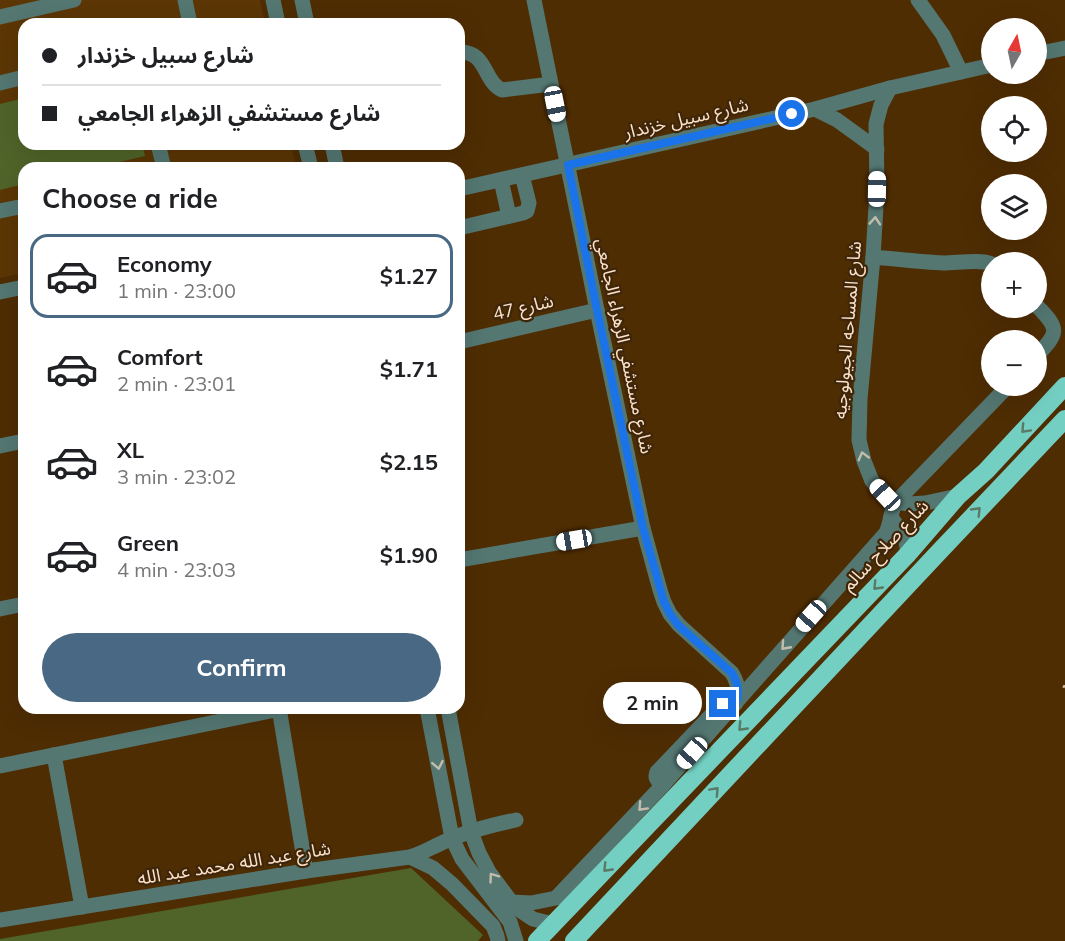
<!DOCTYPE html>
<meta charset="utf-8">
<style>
:root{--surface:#fff;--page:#f2f2f2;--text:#202124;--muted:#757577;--line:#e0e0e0;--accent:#486883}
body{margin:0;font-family:Mulish,"Noto Sans Arabic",sans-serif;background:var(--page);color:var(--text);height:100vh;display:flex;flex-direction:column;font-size:22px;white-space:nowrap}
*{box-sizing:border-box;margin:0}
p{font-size:20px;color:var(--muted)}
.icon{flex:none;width:33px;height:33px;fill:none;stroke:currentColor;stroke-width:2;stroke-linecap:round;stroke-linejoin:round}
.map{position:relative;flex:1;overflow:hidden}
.panel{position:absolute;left:18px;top:162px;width:447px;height:552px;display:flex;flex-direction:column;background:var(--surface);border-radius:18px;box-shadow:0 6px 24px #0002}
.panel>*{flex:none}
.top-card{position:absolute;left:18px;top:18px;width:447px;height:132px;border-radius:18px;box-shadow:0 6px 24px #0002;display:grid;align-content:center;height:132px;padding:0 24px;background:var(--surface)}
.needle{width:39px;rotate:9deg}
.controls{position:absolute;left:981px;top:18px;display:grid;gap:12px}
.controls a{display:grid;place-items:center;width:66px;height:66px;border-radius:50%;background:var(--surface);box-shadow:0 6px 24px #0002;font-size:30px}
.end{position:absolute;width:27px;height:27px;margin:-14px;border:8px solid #1a73e8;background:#fff;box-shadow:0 0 0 3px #fff}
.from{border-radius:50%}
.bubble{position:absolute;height:42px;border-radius:21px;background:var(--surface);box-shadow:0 6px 24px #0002;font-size:20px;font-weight:700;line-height:42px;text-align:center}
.car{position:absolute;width:18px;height:36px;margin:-18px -9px;border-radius:8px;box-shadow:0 0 4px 2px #0007;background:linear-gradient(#fff 24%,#345 0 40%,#fff 0 76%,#345 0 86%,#fff 0)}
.top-card b{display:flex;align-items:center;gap:21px;height:57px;font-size:22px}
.top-card b+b{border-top:2px solid var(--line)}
.top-card i{width:15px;height:15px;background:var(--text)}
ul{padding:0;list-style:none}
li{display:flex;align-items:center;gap:18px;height:84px;margin:0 12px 9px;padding:0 12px;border:3px solid transparent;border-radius:18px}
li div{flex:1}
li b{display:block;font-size:22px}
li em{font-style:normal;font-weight:700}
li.on{border-color:var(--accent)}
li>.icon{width:54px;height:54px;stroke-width:1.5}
h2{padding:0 24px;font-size:27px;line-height:72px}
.primary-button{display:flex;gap:12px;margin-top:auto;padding:12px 24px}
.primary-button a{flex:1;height:69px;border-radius:36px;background:var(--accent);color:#fff;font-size:24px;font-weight:700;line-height:69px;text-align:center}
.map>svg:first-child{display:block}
.built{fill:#5c3605}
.green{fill:#506429}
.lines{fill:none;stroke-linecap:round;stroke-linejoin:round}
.minor{stroke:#547772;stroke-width:15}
.highway{stroke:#74cfc3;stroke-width:18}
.rail{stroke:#dbbfa3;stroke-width:3;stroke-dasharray:12 6;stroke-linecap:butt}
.oneway{stroke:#c2bdab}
.oneway2{stroke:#597a67}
.route{stroke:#1a73e8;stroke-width:8}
.labels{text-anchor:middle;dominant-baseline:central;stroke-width:4.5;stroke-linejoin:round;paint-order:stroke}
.street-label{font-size:18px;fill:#fde2c9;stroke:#3e260b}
</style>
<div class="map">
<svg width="1065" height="941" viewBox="0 0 1065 941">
<rect width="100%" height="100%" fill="#4f2d03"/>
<path class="built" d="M 0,0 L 260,0 L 265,24 L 24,24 L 24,144 L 291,144 L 296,168 L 24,168 L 24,273 L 0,278 Z"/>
<g class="green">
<path d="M 24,98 L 24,144 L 142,144 L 145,156 L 94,168 L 24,168 L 24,184 L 0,190 L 0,104 Z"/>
<path d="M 411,868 L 483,935 L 478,941 L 0,941 L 0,939 Z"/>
</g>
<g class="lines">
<g class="minor">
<path d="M 185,0 L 190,24"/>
<path d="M 273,0 L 278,24"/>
<path d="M 302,0 L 307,24"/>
<path d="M 534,0 L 597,310 L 643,528 L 660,590 L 664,602 L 670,614 L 679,625 L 732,673 C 738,683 740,692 736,703 C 729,702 725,703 719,707 L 657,772 C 654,778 658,781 662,786"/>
<path d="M 918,0 L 943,35 L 961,72"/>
<path d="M 0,17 L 74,0"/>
<path d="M 459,52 C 487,51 483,81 502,90 L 551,84"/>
<path d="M 1036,54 L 1065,48"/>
<path d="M 0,83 L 24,77"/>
<path d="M 890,88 L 881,105 L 876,124 L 877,189 L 873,257 L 860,399 L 859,440 L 864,461 L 872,481 L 885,495 L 896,502 L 909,504 L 925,503 L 958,496"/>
<path d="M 815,109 L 837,120 L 877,149"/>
<path d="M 158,144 L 164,168"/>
<path d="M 305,144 L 311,168"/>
<path d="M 332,144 L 337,168"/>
<path d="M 501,180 L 509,216"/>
<path d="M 459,189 L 815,109 L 890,88 L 992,65"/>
<path d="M 0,211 L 24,206"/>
<path d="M 459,228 L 523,213 L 527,211 L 529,203 L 522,175"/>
<path d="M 873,257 C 897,259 920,262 944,263 C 957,263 982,259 992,264"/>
<path d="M 0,292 L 24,287"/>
<path d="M 1036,305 C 1060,329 1059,333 1036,356"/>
<path d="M 459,342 L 597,310"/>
<path d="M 0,446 L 24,441"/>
<path d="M 891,517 C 899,529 909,539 907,555"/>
<path d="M 459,560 L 643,528"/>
<path d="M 0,609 L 24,604"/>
<path d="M 279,708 L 306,871"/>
<path d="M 427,708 L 452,838 L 462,859 L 510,922 L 516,941"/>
<path d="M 448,708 L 471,832 L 479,853 L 489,872 L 515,907 L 533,919 L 553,924"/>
<path d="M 54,755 L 82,907"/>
<path d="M 0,766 L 280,709"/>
<path d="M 410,857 L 433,868 L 452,884 L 493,926 L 497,936 L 498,941"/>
<path d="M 511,902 L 531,903 L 556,898 L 662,786 L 886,533 C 891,523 890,512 896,502 L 1008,386"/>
<path d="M 0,920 L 306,871 L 410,857 C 423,853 434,846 446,841 C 468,831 492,825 516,820"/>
</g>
<g class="highway">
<path d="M 537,941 L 907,555 L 958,496 L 986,471 L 1065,386"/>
<path d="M 574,941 L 937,554 L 1065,419"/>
</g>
<path class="rail" d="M 1063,686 L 1065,687"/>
</g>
<defs><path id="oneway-chevron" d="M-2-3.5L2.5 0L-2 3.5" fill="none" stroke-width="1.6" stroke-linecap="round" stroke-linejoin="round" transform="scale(1.5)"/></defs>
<g class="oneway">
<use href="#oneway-chevron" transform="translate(875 221) rotate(-86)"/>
<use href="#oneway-chevron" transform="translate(863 456) rotate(-105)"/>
<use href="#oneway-chevron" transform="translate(785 646) rotate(132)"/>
<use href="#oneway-chevron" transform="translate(438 765) rotate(79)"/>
<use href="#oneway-chevron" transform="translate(642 807) rotate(133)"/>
<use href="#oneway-chevron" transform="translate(493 877) rotate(-126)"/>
</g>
<g class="oneway2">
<use href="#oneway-chevron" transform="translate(1025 429) rotate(133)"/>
<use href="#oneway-chevron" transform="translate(977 511) rotate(-46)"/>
<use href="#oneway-chevron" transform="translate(877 586) rotate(134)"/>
<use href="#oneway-chevron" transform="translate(742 727) rotate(134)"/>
<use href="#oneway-chevron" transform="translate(715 791) rotate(-47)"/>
<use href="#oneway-chevron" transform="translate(607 868) rotate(134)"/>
</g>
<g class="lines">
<path class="route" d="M 723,704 L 730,702 L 736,703 C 740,692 738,683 732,673 L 678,625 L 670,614 L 664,602 L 643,528 L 597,310 L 568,165 L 792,114"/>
</g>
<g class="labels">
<g class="street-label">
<text transform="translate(686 118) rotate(-13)">شارع سبيل خزندار</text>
<text transform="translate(523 307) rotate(-13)">شارع 47</text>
<text transform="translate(847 330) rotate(-85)">شارع المساحه الجيولوجيه</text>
<text transform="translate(625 346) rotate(78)">شارع مستشفي الزهراء الجامعي</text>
<text transform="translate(885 545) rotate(-47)">شارع صلاح سالم</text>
<text transform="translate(234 863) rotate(-9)">شارع عبد الله محمد عبد الله</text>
</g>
</g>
</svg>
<div class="controls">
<a><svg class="needle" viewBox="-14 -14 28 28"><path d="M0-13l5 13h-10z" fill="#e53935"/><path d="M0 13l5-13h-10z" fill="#757577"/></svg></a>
<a><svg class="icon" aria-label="locate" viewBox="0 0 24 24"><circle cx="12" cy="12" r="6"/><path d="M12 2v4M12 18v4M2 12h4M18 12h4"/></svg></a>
<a><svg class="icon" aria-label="layers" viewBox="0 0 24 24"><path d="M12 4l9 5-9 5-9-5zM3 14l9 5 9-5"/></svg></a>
<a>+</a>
<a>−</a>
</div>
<i class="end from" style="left:792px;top:114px"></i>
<i class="end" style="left:723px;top:704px"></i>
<div class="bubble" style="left:603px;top:682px;width:99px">2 min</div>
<i class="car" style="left:555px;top:104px;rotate:169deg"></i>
<i class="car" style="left:877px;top:189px;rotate:1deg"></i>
<i class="car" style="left:885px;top:495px;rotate:317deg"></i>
<i class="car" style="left:574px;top:540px;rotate:260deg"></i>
<i class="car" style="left:811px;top:616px;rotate:222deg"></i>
<i class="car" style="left:692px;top:753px;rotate:222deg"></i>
<div class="top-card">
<b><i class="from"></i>شارع سبيل خزندار</b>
<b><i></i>شارع مستشفي الزهراء الجامعي</b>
</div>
<section class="panel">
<h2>Choose a ride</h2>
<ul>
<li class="on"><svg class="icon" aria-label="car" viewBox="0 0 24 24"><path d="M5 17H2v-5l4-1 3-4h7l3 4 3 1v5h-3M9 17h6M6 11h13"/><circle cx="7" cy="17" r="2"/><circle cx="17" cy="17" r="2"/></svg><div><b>Economy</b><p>1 min · 23:00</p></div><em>$1.27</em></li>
<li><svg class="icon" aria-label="car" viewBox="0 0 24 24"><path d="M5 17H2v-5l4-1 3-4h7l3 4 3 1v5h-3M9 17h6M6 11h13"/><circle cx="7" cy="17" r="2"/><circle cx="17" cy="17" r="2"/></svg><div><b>Comfort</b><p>2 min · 23:01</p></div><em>$1.71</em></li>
<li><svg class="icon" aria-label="car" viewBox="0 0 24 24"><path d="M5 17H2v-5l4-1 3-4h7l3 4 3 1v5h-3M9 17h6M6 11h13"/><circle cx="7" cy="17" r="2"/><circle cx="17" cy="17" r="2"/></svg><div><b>XL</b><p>3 min · 23:02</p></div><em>$2.15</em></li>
<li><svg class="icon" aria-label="car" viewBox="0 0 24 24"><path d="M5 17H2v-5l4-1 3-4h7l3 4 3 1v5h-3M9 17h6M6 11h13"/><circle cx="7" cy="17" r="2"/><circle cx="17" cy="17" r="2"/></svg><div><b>Green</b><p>4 min · 23:03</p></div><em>$1.90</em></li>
</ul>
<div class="primary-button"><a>Confirm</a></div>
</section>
</div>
